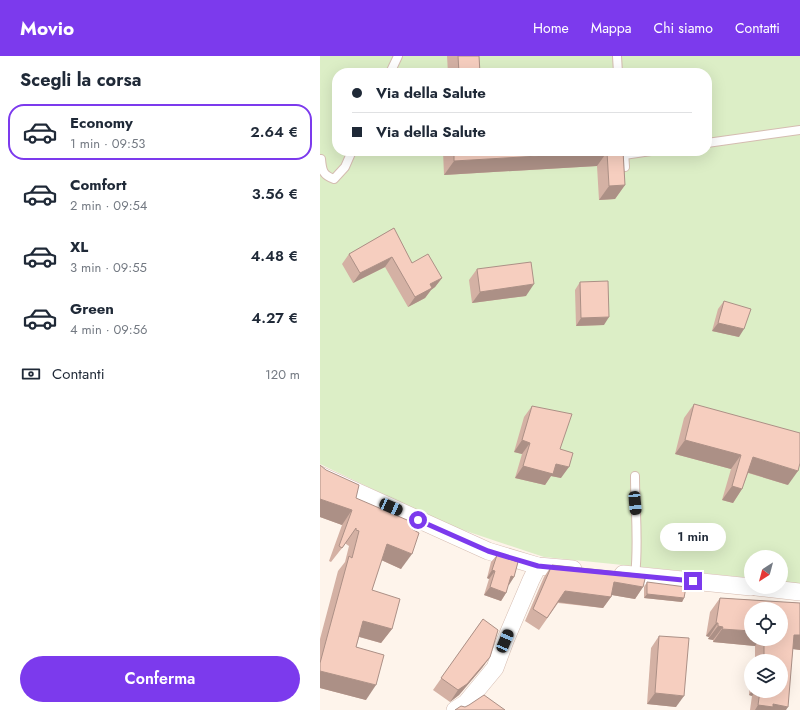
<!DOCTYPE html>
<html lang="it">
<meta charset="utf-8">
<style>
:root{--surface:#fff;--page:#f6f6f7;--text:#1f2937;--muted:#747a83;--line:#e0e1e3;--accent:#7c3aed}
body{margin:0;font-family:Jost,sans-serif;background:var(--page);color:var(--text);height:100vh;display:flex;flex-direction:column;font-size:15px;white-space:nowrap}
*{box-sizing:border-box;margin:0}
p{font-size:13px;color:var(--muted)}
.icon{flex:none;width:22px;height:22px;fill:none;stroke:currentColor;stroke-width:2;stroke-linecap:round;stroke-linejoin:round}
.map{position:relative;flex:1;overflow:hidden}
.details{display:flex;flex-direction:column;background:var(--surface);width:320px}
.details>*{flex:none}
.banner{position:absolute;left:12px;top:12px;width:380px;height:88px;border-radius:16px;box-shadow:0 4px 16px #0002;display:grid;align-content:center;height:88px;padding:0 20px;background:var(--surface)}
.needle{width:26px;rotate:216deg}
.tools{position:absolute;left:424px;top:494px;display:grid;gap:8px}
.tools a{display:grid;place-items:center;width:44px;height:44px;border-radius:50%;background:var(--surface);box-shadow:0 4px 16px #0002;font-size:20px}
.end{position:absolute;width:18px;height:18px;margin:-9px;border:5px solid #7c3aed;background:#fff;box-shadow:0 0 0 2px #fff}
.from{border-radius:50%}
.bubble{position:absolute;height:28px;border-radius:14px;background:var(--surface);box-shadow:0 4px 16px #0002;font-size:13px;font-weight:600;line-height:28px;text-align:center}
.car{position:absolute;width:12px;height:24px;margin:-12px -6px;border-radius:5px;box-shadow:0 0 3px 1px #0007;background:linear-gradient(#222 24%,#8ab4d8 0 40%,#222 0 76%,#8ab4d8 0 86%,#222 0)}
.banner b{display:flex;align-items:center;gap:14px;height:38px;font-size:15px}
.banner b+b{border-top:1px solid var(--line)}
.banner i{width:10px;height:10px;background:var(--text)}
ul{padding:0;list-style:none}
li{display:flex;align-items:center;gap:12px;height:56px;margin:0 8px 6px;padding:0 12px;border:2px solid transparent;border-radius:16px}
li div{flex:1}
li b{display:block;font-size:15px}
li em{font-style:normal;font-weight:600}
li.on{border-color:var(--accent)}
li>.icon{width:36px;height:36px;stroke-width:1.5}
h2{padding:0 20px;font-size:18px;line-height:48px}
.pay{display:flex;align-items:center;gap:10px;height:44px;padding:0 20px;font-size:15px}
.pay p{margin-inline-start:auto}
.cta{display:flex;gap:8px;margin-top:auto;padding:8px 20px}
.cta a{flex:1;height:46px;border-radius:24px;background:var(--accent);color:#fff;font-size:16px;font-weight:600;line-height:46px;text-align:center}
header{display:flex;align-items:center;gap:24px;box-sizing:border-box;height:56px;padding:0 20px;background:var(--accent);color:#fff}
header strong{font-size:19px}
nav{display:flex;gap:22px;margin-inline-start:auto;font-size:14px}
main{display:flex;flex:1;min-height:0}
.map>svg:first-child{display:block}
.green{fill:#dceec6;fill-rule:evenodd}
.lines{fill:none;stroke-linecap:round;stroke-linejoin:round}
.service-casing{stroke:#d5bcb1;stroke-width:10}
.minor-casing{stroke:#d5bcb1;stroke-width:18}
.service{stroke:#fff;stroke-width:8}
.minor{stroke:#fff;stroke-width:17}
.wall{fill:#d4b1a4;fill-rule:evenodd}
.shaded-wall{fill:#ac9086}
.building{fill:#f6cebf;stroke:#ac9086}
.route{stroke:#7c3aed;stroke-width:5}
</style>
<header>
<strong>Movio</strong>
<nav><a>Home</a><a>Mappa</a><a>Chi siamo</a><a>Contatti</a></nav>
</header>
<main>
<section class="details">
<h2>Scegli la corsa</h2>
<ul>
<li class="on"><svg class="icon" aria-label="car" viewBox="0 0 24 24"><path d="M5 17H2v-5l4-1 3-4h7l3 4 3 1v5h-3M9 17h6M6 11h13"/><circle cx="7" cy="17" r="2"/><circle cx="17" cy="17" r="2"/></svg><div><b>Economy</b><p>1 min · 09:53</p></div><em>2.64 €</em></li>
<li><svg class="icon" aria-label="car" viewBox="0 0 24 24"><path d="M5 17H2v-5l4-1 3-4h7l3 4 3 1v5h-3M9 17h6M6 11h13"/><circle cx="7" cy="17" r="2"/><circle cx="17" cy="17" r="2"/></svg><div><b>Comfort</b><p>2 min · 09:54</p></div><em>3.56 €</em></li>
<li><svg class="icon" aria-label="car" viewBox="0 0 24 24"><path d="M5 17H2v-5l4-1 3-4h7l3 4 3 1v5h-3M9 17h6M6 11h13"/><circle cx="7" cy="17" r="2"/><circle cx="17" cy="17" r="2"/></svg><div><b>XL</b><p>3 min · 09:55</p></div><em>4.48 €</em></li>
<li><svg class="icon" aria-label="car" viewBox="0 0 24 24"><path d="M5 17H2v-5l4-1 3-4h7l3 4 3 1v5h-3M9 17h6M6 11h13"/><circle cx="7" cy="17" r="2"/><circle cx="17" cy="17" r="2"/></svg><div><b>Green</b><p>4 min · 09:56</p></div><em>4.27 €</em></li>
</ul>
<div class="pay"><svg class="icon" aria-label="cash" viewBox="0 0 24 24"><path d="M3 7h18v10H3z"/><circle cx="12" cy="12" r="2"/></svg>Contanti<p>120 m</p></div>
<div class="cta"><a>Conferma</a></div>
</section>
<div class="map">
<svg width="480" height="654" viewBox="0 0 480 654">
<rect width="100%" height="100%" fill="#fef4eb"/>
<path class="green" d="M 0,0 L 480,0 L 480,528 L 461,526 L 461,501 L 431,501 L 431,522 L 224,501 L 128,469 L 0,408 ZM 17,17 L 387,17 L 387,95 L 17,95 Z"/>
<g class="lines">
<defs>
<g id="service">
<path d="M 297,0 L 298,17"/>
<path d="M 70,17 L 78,0"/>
<path d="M 387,87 L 480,74"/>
<path d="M 304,95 L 305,111"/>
<path d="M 304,99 L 331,95"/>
<path d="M 1,103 C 2,115 3,119 14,123 L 25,111 L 32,95"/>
<path d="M 315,520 C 319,486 315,454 315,420"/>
</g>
<g id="minor">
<path d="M 0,419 L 168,495 L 218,510 L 253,513"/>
<path d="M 303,518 L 431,531"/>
<path d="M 436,531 L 480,536"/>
<path d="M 135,654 L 146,647 L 175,612 L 185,585 L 211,524 L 218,510"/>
</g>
</defs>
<use href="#service" class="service-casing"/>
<use href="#minor" class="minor-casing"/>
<use href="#service" class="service"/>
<use href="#minor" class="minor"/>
</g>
<g class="wall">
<path d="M 127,0 L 159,0 L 160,17 L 128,17 Z"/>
<path d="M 123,95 L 303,95 L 305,129 L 295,143 L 279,144 L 277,110 L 124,119 Z"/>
<path d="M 74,172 L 92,207 L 122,222 L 115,231 L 111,234 L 105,242 L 88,251 L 65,211 L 33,227 L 22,208 L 29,198 Z"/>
<path d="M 157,213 L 206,240 L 152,247 L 149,224 Z"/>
<path d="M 260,226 L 284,269 L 256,270 L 255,234 Z"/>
<path d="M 404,245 L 419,281 L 392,275 L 398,253 Z"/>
<path d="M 374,348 L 468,429 L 428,417 L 422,433 L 413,447 L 402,444 L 411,413 L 355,398 L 364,362 Z"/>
<path d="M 212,350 L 240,393 L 241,422 L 231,420 L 225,429 L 195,422 L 202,398 L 194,396 L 204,361 Z"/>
<path d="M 0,409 L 36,442 L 92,473 L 81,513 L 61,504 L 52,534 L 72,573 L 61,587 L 39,581 L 36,591 L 46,644 L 0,632 L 0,583 L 18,515 L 25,506 L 29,490 L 26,488 L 26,487 L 11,506 L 9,505 L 22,469 L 0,461 Z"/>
<path d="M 177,499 L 194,521 L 188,529 L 186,537 L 181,545 L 164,539 L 169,523 L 167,522 L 171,506 Z"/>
<path d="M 232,509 L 323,531 L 315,543 L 292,539 L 291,541 L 283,552 L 238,547 L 219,574 L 205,565 L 224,521 Z"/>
<path d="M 327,526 L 364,542 L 362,546 L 324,542 L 324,531 Z"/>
<path d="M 400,542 L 480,547 L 480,594 L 473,593 L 466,654 L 430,654 L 432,640 L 429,639 L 430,625 L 431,624 L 431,635 L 461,635 L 461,605 L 435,605 L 435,590 L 393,586 L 393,584 L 388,583 L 389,581 L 386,580 L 390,556 ZM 461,553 L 461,583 L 431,583 Z"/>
<path d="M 163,563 L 170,601 L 162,612 L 139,639 L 130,646 L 113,634 Z"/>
<path d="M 339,580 L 356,651 L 327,648 L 331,592 Z"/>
</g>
<g class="shaded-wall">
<path d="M 287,96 L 277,110 L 124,119 L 134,105 Z"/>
<path d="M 305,129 L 295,143 L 279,144 L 289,130 Z"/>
<path d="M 72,201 L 65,211 L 33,227 L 40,217 Z"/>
<path d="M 122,222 L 115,231 L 111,234 L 105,242 L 88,251 L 95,241 L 110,228 Z"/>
<path d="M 214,228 L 206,240 L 152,247 L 160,236 Z"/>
<path d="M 289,261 L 284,269 L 256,270 L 261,262 Z"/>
<path d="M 398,267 L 424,273 L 419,281 L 392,275 Z"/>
<path d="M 202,384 L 210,387 L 202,398 L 194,396 Z"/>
<path d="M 365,384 L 421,399 L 411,413 L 355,398 Z"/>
<path d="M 433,401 L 478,415 L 468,429 L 423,415 Z"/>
<path d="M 236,408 L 249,411 L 241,422 L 231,420 L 225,429 L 195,422 L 203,410 Z"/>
<path d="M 412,430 L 422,433 L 413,447 L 402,444 Z"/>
<path d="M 0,443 L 32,454 L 22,469 L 0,461 Z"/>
<path d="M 67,488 L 92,498 L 81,513 L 57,502 Z"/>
<path d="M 172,514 L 175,515 L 169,523 L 167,522 Z"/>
<path d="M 191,520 L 194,521 L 189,529 L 185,528 Z"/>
<path d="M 294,526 L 323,531 L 315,543 L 286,538 Z"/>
<path d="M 170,531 L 186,537 L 181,545 L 164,539 Z"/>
<path d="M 245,535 L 291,541 L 283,552 L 237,546 Z"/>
<path d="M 327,538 L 364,542 L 362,546 L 324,542 Z"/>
<path d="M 43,565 L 72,573 L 61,587 L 33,579 Z"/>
<path d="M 396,567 L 398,567 L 389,581 L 386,580 Z"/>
<path d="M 398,570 L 403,571 L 393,584 L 388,583 Z"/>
<path d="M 402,573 L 431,575 L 431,583 L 440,583 L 435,590 L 393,586 Z"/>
<path d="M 474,579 L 480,579 L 480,594 L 465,592 Z"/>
<path d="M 170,601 L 162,612 L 139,639 L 130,646 L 138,634 Z"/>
<path d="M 0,615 L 56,629 L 46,644 L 0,632 Z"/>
<path d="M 432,635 L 436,635 L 432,640 L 429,639 Z"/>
<path d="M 335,637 L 364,640 L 356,651 L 327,648 Z"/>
<path d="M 453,648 L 468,651 L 466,654 L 435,654 L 438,649 Z"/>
</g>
<g class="building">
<path d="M 138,0 L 159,0 L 160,17 L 139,17 Z"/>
<path d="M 134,95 L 303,95 L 305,129 L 289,130 L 287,96 L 134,105 Z"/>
<path d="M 74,172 L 92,207 L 108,198 L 122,222 L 110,228 L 112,232 L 95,241 L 72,201 L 40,217 L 29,198 Z"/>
<path d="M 211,206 L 214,228 L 160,236 L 157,213 Z"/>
<path d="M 288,225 L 289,261 L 261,262 L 260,226 Z"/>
<path d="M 404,245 L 431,253 L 424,273 L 398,267 Z"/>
<path d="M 374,348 L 480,377 L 480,407 L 478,415 L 433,401 L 422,433 L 412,430 L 421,399 L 365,384 Z"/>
<path d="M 212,350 L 252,358 L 240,393 L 253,397 L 249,411 L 236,408 L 233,418 L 203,410 L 210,387 L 202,384 Z"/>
<path d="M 0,409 L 6,414 L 39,429 L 36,442 L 94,467 L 92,473 L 99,477 L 92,498 L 67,488 L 52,534 L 80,543 L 72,573 L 43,565 L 36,591 L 64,599 L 56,629 L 0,615 L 0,607 L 29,500 L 32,502 L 39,475 L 36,474 L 36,472 L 22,492 L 19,490 L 32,454 L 0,443 Z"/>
<path d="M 177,499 L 198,506 L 194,521 L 191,520 L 186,537 L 170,531 L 175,515 L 172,514 Z"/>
<path d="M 232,509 L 326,519 L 323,531 L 294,526 L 291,541 L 245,535 L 227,562 L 213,553 Z"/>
<path d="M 327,526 L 366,531 L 364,542 L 327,538 Z"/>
<path d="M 400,542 L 480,547 L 480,579 L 474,579 L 468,651 L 453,648 L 453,651 L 438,649 L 440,635 L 461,635 L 461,605 L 444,605 L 444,583 L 461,583 L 461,553 L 431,553 L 431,575 L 402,573 L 403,571 L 398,570 L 398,567 L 396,567 Z"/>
<path d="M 163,563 L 178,574 L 170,601 L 147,628 L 138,634 L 121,622 Z"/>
<path d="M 339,580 L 369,582 L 364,640 L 335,637 Z"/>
<path d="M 164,639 L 185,654 L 135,654 L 141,650 L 145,651 L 149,649 Z"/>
</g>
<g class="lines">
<path class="route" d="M 98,464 L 168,495 L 218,510 L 373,525"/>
</g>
</svg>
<div class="tools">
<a><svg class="needle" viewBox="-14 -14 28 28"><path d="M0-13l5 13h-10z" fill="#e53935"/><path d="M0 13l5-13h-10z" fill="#747a83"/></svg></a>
<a><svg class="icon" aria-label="locate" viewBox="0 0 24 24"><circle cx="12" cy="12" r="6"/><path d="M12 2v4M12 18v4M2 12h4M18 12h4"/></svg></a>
<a><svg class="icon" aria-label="layers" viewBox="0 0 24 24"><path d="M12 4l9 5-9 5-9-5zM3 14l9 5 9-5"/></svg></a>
</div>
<i class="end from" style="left:98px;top:464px"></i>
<i class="end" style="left:373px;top:525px"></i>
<div class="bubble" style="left:340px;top:467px;width:66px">1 min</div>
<i class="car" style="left:315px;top:447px;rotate:175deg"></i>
<i class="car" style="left:71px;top:451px;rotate:114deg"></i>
<i class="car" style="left:185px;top:585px;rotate:23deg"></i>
<div class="banner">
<b><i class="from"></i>Via della Salute</b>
<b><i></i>Via della Salute</b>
</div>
</div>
</main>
